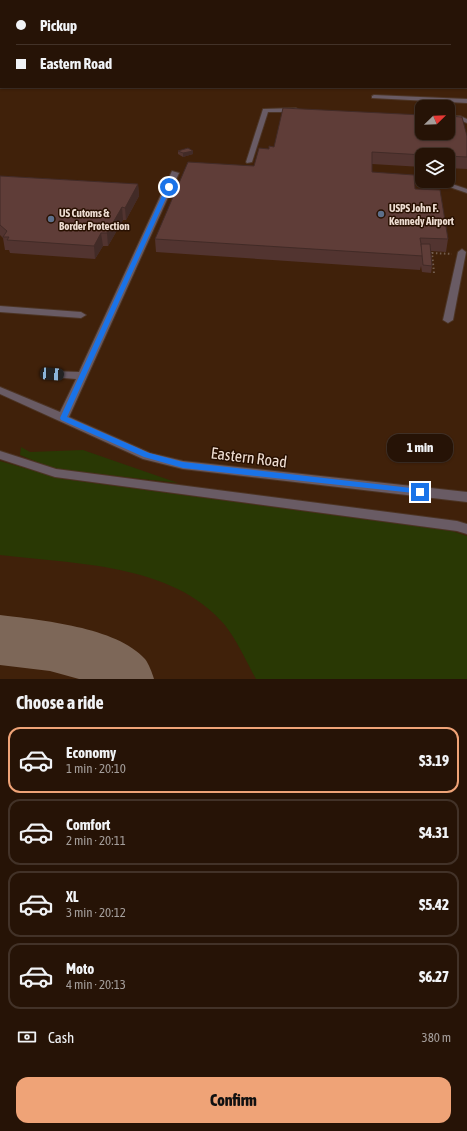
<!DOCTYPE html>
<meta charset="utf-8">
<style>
:root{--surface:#261306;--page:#322014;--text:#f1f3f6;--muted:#a49e9b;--line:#423228;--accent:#efa377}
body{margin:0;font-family:"Asap Condensed",sans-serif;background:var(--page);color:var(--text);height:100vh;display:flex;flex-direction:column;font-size:15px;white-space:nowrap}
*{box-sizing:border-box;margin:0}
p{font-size:13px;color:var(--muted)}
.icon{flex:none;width:22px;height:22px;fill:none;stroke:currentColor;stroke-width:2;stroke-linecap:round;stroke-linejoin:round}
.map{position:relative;height:679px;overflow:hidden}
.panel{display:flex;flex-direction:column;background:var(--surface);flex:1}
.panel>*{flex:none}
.banner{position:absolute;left:0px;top:0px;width:467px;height:88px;box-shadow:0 1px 3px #0004,0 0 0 1px var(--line);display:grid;align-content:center;height:88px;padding:0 16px;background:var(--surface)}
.needle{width:26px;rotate:67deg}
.buttons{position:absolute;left:415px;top:100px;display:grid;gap:8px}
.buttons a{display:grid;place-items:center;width:40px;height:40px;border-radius:8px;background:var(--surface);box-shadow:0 1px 3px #0004,0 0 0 1px var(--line);font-size:20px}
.end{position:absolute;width:18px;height:18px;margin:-9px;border:5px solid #1a73e8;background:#fff;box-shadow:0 0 0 2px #fff}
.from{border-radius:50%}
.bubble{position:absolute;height:28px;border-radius:12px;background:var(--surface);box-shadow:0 1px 3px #0004,0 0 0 1px var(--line);font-size:13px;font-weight:800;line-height:28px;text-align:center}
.car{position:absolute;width:12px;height:24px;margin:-12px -6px;border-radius:5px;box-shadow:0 0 3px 1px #0007;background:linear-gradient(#222 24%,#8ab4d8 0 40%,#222 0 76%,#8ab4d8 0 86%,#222 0)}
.banner b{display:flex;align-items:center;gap:14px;height:38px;font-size:15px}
.banner b+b{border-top:1px solid var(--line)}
.banner i{width:10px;height:10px;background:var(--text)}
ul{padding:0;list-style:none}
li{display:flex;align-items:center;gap:12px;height:66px;margin:0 8px 6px;padding:0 8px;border:2px solid var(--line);border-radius:12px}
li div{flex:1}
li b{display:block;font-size:15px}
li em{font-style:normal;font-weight:800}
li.active{border-color:var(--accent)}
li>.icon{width:36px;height:36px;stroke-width:1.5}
h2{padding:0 16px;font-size:18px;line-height:48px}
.pay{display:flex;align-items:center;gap:10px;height:44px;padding:0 16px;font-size:15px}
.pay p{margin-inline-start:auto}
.primary-button{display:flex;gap:8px;margin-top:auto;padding:8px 16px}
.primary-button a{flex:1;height:46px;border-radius:12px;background:var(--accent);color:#111;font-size:16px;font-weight:800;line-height:46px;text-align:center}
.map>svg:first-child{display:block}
.built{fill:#40210a;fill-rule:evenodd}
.green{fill:#293804}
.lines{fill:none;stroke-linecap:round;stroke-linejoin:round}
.taxiway{fill:#7d6758;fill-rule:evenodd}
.minor-casing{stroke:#4c3424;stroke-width:2}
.path{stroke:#735d4e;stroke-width:2;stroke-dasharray:1.5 2.5;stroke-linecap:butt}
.minor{fill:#695b64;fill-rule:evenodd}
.wall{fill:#523430}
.shaded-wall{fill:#422b27}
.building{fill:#5f3d38;stroke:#422b27}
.route{fill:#1a73e8}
.service-dot{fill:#5c6f8a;stroke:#281001;stroke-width:1.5}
.labels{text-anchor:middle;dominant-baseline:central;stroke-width:3;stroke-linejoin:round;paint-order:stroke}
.far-poi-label{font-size:11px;font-weight:bold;fill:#eeddd2;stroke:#281001;text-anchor:start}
.near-street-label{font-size:16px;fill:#eeddd2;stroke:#281001}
</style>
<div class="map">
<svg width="467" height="679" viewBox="0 0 467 679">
<rect width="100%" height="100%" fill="#321908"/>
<path class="built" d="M 0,0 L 467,0 L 467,679 L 0,679 ZM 1,1 L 466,1 L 466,87 L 1,87 ZM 422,107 L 448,107 L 448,133 L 422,133 ZM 422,155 L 448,155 L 448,181 L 422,181 Z"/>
<g class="green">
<path d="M 21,447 L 30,452 L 83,450 L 178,483 L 54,469 L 20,455 Z"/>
<path d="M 0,461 L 63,479 L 452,531 L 467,536 L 467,679 L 256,679 C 246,661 237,640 224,624 C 172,563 73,564 0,555 Z"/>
</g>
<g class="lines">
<path class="taxiway" d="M 0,615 C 40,620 117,627 145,659 C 149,664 152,673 154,679 L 79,679 L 50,671 L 0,665 Z"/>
<defs>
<g id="minor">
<path d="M 430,0 L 436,0 L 437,1 L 431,1 Z"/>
<rect x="466" y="31" width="1" height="2"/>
<path d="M 1,47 L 1,51 L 0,52 L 0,48 Z"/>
<path d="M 466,80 L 467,81 L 467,87 L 466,86 Z"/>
<path d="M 374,95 L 467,99 L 467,103 L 372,98 L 372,96 Z"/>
<path d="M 263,109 L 296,108 L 299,110 L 296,112 L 268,112 L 252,162 L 247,163 L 246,162 Z"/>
<path d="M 448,116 L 460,116 L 467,119 L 467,123 L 459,120 L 448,120 Z"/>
<path d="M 172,171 L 179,173 L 69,417 L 150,453 L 183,461 L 467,492 L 467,502 L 183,469 L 143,459 L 0,394 L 0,387 L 60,412 L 76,379 L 52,377 L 47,374 L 52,371 L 79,372 Z"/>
<path d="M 398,177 L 422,178 L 422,181 L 425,181 L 398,181 Z"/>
<path d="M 432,181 L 443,181 L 467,189 L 467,193 Z"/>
<path d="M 462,249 L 466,252 L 453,320 L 448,323 L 443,320 L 458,252 Z"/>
<path d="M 0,306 L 81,312 L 86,315 L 81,318 L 0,312 Z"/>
<path d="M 0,451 L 56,469 L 457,521 L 467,524 L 467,534 L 457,531 L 55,477 L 0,459 Z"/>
</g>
</defs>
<use href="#minor" class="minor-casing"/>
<path class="path" d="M 434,273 L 432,253 L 452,254"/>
<use href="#minor" class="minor"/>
</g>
<g class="wall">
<path d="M 467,0 L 467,20 L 466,20 L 466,1 Z"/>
<path d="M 467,136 L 467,169 L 448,168 L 448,155 L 422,155 L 422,167 L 372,164 L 372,172 L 415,188 L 448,239 L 446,252 L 431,251 L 432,266 L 431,273 L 422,272 L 421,266 L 420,270 L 156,252 L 155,239 L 254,166 L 269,149 L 274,147 Z"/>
<path d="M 178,151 L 193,151 L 193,154 L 183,157 L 178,154 Z"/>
<path d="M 0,176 L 138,184 L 139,196 L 126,220 L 123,220 L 108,246 L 103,246 L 95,259 L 10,253 L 9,250 L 5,250 L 3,238 L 0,235 Z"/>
</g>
<g class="shaded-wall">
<rect x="194" y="0" width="6" height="1"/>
<path d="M 193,151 L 193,154 L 183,157 L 183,153 Z"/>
<path d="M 138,184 L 139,196 L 126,220 L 125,208 Z"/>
<path d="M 122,207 L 123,220 L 108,246 L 107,233 Z"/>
<path d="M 101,233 L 103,246 L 95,259 L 94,246 Z"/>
</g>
<g class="building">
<path d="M 136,0 L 194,0 L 194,1 L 135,1 Z"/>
<path d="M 456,0 L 467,0 L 467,8 L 466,8 L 466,1 L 449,1 Z"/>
<path d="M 283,108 L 422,115 L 422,133 L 448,133 L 448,116 L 462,117 L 467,136 L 467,157 L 448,156 L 448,155 L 424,155 L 372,152 L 372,172 L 414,175 L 415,189 L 440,190 L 448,239 L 420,238 L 423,256 L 155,239 L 188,162 L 254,166 L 259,148 L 269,149 L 269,146 L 274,147 Z"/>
<path d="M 188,148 L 193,151 L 183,153 L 178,151 Z"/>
<path d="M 0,176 L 138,184 L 125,208 L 122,207 L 107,233 L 101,233 L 94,246 L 7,240 L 9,237 L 3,237 L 7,231 L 0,225 Z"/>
<path d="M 421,244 L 430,244 L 432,266 L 423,265 Z"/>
</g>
<path class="route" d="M 169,185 L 171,187 L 67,417 L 149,453 L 183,462 L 420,489 L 424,492 L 423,494 L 183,468 L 144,457 L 61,420 L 60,418 L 166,187 Z"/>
<g class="service-dot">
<circle cx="381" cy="214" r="4"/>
<circle cx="51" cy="219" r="4"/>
</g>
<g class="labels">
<g class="far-poi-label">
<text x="389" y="208">USPS John F.<tspan x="389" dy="13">Kennedy Airport</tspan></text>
<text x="59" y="213">US Cutoms &amp;<tspan x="59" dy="13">Border Protection</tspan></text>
</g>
<g class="near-street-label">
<text transform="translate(249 457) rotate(7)">Eastern Road</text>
</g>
</g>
</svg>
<div class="buttons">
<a><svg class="needle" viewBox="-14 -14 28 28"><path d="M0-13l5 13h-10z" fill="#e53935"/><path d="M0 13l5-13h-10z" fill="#a49e9b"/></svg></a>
<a><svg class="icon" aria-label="layers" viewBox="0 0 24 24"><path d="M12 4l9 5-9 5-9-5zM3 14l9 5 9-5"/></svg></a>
</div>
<i class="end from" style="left:169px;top:187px"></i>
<i class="end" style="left:420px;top:492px"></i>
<div class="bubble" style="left:387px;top:434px;width:66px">1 min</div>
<i class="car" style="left:52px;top:374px;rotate:94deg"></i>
<div class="banner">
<b><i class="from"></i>Pickup</b>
<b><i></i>Eastern Road</b>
</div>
</div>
<section class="panel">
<h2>Choose a ride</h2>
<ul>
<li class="active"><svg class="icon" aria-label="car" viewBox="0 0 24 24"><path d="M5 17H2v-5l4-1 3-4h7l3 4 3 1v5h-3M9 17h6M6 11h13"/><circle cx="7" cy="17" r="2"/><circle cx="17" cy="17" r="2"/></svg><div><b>Economy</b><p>1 min · 20:10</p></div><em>$3.19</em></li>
<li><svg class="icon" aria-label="car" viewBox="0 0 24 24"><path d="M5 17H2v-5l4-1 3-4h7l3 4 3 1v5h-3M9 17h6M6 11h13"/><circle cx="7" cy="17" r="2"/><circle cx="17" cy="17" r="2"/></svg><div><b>Comfort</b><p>2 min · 20:11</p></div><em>$4.31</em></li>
<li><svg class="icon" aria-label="car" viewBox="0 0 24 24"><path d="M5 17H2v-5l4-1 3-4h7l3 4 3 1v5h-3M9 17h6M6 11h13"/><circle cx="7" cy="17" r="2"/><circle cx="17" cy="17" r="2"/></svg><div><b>XL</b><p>3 min · 20:12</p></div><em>$5.42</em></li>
<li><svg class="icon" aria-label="car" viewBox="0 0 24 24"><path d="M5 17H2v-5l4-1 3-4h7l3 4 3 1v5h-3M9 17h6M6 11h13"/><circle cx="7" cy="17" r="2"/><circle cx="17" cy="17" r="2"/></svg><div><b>Moto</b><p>4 min · 20:13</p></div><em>$6.27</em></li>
</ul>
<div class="pay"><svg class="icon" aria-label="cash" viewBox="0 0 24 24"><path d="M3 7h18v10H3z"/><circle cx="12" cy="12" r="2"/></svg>Cash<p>380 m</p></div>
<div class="primary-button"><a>Confirm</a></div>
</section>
